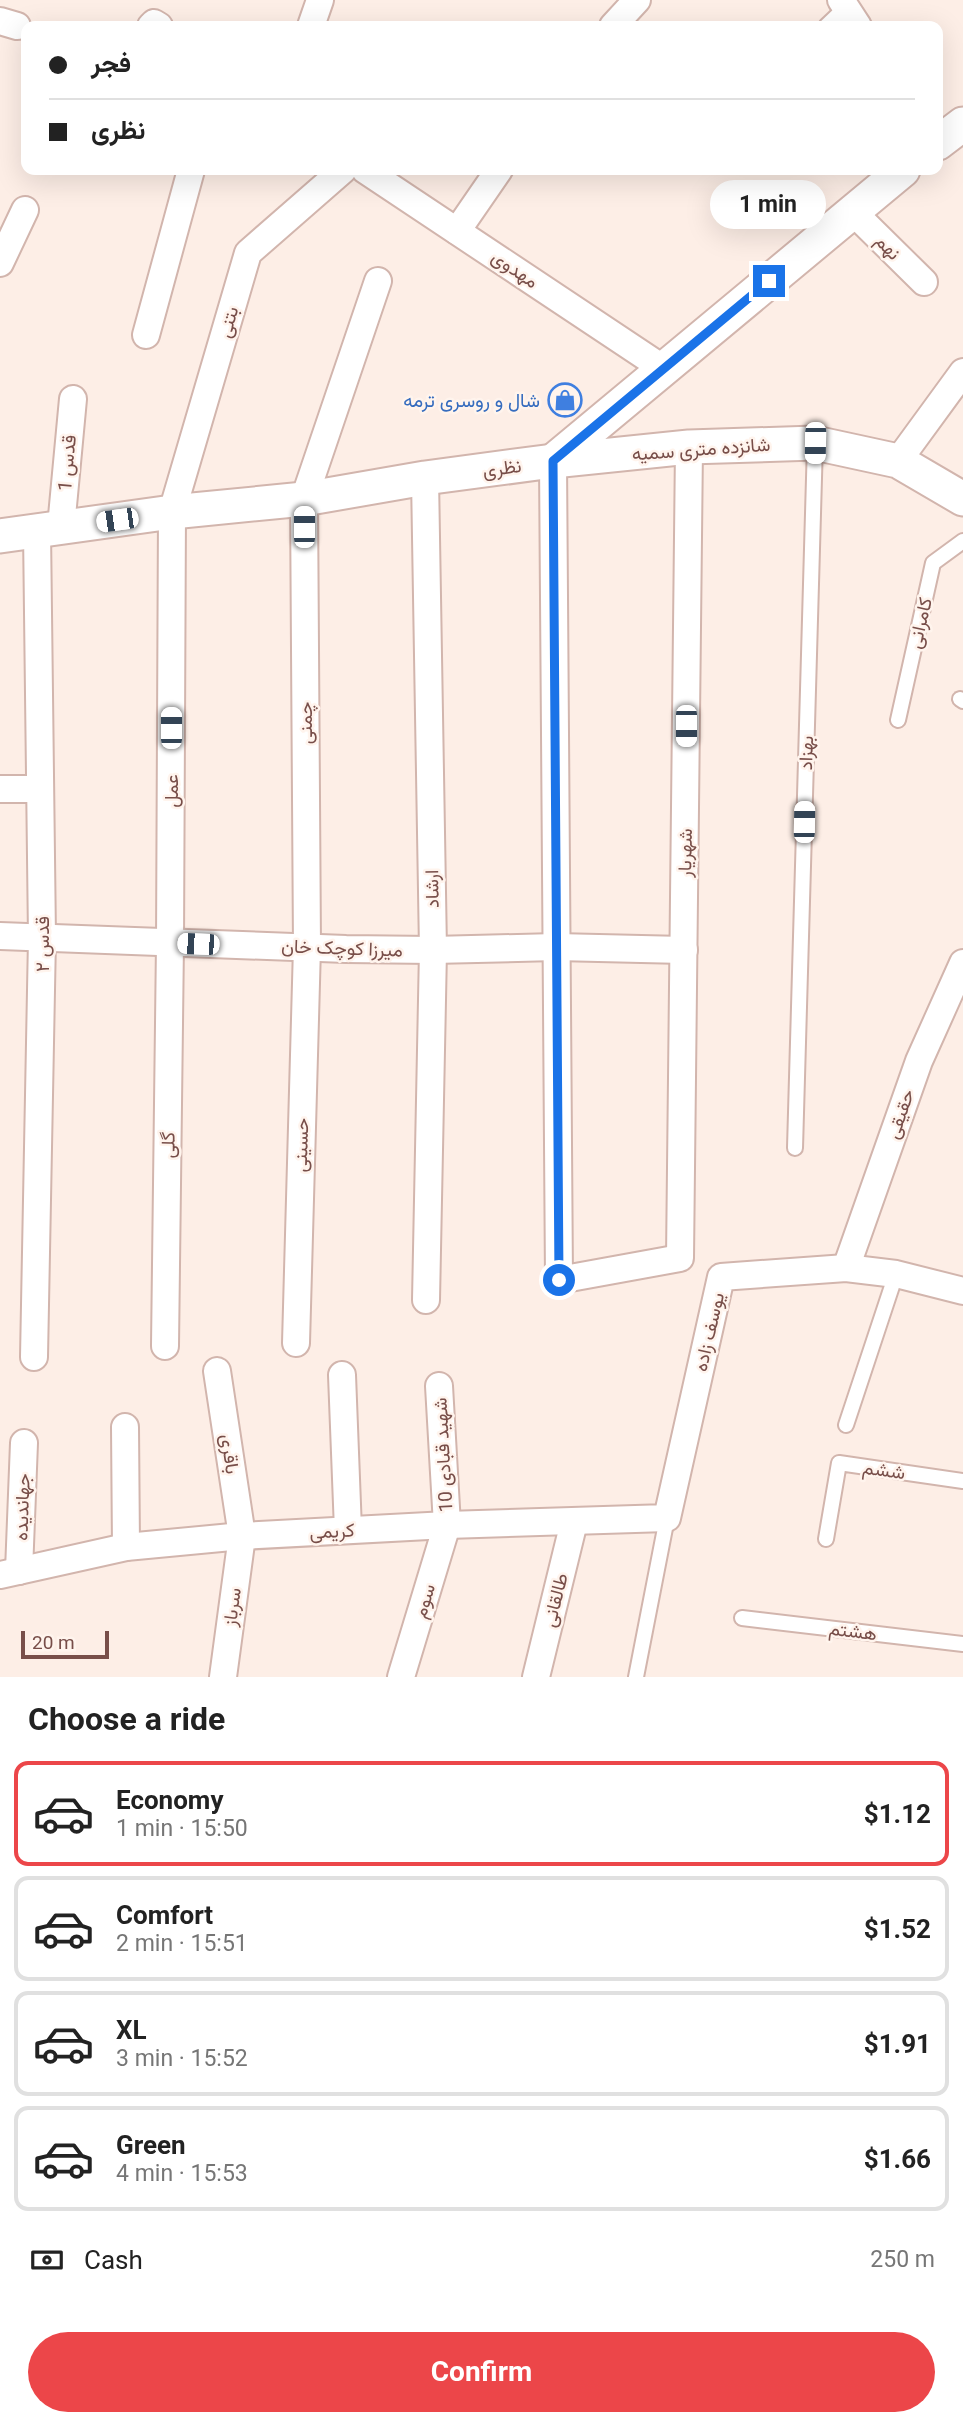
<!DOCTYPE html>
<meta charset="utf-8">
<style>
:root{--surface:#fff;--page:#f6f6f6;--text:#222;--muted:#767676;--line:#e0e0e0;--accent:#ec4649}
body{margin:0;font-family:Roboto,Vazirmatn,sans-serif;background:var(--page);color:var(--text);height:100vh;display:flex;flex-direction:column;font-size:26px;white-space:nowrap}
*{box-sizing:border-box;margin:0}
p{font-size:23px;color:var(--muted)}
.icon{flex:none;width:38px;height:38px;fill:none;stroke:currentColor;stroke-width:2;stroke-linecap:round;stroke-linejoin:round}
.map{position:relative;height:1677px;overflow:hidden}
.details{display:flex;flex-direction:column;background:var(--surface);flex:1}
.details>*{flex:none}
.banner{position:absolute;left:21px;top:21px;width:922px;height:154px;border-radius:14px;box-shadow:0 7px 28px #0002;display:grid;align-content:center;height:154px;padding:0 28px;background:var(--surface)}
.scale{position:absolute;left:21px;bottom:18px;width:88px;box-sizing:border-box;padding-left:7px;border:4px solid #784e49;border-top:0;font-size:19px;line-height:24px;white-space:nowrap;color:#784e49;-webkit-text-stroke:5px #fff4ed;paint-order:stroke}
.end{position:absolute;width:32px;height:32px;margin:-16px;border:9px solid #1a73e8;background:#fff;box-shadow:0 0 0 4px #fff}
.from{border-radius:50%}
.bubble{position:absolute;height:49px;border-radius:24px;background:var(--surface);box-shadow:0 7px 28px #0002;font-size:23px;font-weight:700;line-height:49px;text-align:center}
.car{position:absolute;width:21px;height:42px;margin:-21px -10px;border-radius:9px;box-shadow:0 0 5px 2px #0007;background:linear-gradient(#fff 24%,#345 0 40%,#fff 0 76%,#345 0 86%,#fff 0)}
.banner b{display:flex;align-items:center;gap:24px;height:66px;font-size:26px}
.banner b+b{border-top:2px solid var(--line)}
.banner i{width:18px;height:18px;background:var(--text)}
ul{padding:0;list-style:none}
li{display:flex;align-items:center;gap:21px;height:105px;margin:0 14px 10px;padding:0 14px;border:4px solid var(--line);border-radius:14px}
li div{flex:1}
li b{display:block;font-size:26px}
li em{font-style:normal;font-weight:700}
li.current{border-color:var(--accent)}
li>.icon{width:63px;height:63px;stroke-width:1.5}
h2{padding:0 28px;font-size:32px;line-height:84px}
.pay{display:flex;align-items:center;gap:18px;height:77px;padding:0 28px;font-size:26px}
.pay p{margin-inline-start:auto}
.button{display:flex;gap:14px;margin-top:auto;padding:14px 28px}
.button a{flex:1;height:80px;border-radius:42px;background:var(--accent);color:#fff;font-size:28px;font-weight:700;line-height:80px;text-align:center}
.map>svg:first-child{display:block}
.lines{fill:none;stroke-linecap:round;stroke-linejoin:round}
.service-casing{stroke:#d2b5ad;stroke-width:18}
.minor-casing{stroke:#d2b5ad;stroke-width:30}
.tertiary-casing{stroke:#d2b5ad;stroke-width:37}
.service{stroke:#fff;stroke-width:14}
.minor{stroke:#fff;stroke-width:26}
.tertiary{stroke:#fff;stroke-width:33}
.route{stroke:#1a73e8;stroke-width:9}
.labels{text-anchor:middle;dominant-baseline:central;stroke-width:5;stroke-linejoin:round;paint-order:stroke}
.street-label{font-size:19px;fill:#784e49;stroke:#fff4ed}
.shop-label{font-size:19px;fill:#366cbe;stroke:#fff4ed;text-anchor:end}
</style>
<div class="map">
<svg width="963" height="1677" viewBox="0 0 963 1677">
<rect width="100%" height="100%" fill="#fdeee6"/>
<g class="lines">
<defs>
<g id="service">
<path d="M 826,26 L 845,8"/>
<path d="M 960,699 L 963,701"/>
<path d="M 898,720 L 933,563 L 963,541"/>
<path d="M 795,1148 L 815,443"/>
<path d="M 846,1425 L 896,1274"/>
<path d="M 826,1539 L 839,1463 L 963,1481"/>
<path d="M 742,1618 L 963,1644"/>
<path d="M 636,1677 L 667,1518"/>
</g>
<g id="minor">
<path d="M 841,0 L 858,26"/>
<path d="M 0,21 L 17,26"/>
<path d="M 151,26 L 154,23 L 159,26"/>
<path d="M 311,26 L 320,0"/>
<path d="M 613,26 L 637,0"/>
<path d="M 365,170 L 664,369"/>
<path d="M 853,212 L 924,282"/>
<path d="M 457,231 L 499,170"/>
<path d="M 0,263 L 25,210"/>
<path d="M 146,335 L 191,170"/>
<path d="M 553,461 L 559,1280 L 680,1258 L 689,447"/>
<path d="M 898,461 L 963,372"/>
<path d="M 425,478 L 433,950 L 426,1300"/>
<path d="M 61,527 L 73,399"/>
<path d="M 0,789 L 40,789"/>
<path d="M 0,936 L 346,949 L 433,950 L 556,947 L 684,950"/>
<path d="M 846,1268 L 919,1061 L 963,963"/>
<path d="M 296,1343 L 307,947 L 304,499 L 378,281"/>
<path d="M 165,1346 L 170,943 L 172,512 L 248,253 L 343,170"/>
<path d="M 34,1357 L 42,938 L 37,531"/>
<path d="M 217,1371 L 242,1536 L 223,1677"/>
<path d="M 342,1375 L 348,1530"/>
<path d="M 125,1427 L 126,1547"/>
<path d="M 19,1571 L 24,1443"/>
<path d="M 0,1575 L 126,1547 L 242,1536 L 447,1525 L 667,1518 L 721,1277 L 846,1268 L 896,1274 L 963,1291"/>
<path d="M 401,1677 L 447,1525 L 439,1386"/>
<path d="M 536,1677 L 574,1522"/>
</g>
<g id="tertiary">
<path d="M 938,143 L 963,124"/>
<path d="M 553,461 L 903,170"/>
<path d="M 0,536 L 172,512 L 304,499 L 425,478 L 553,461 L 689,447 L 815,443 L 898,461 L 963,499"/>
</g>
</defs>
<use href="#service" class="service-casing"/>
<use href="#minor" class="minor-casing"/>
<use href="#tertiary" class="tertiary-casing"/>
<use href="#service" class="service"/>
<use href="#minor" class="minor"/>
<use href="#tertiary" class="tertiary"/>
</g>
<g class="lines">
<path class="route" d="M 559,1280 L 553,461 L 769,281"/>
</g>
<defs>
<symbol id="shop-ring" viewBox="-11 -11 22 22"><circle r="9.5" fill="#fff4ed" stroke="#3f7fe0" stroke-width="1.5"/><path d="M-5-2.5h2.3a2.7 3.5 0 0 1 5.4 0H5L5.5 6h-11ZM-1.5-2.5h3a1.5 2.3 0 0 0-3 0Z" fill="#3f7fe0"/></symbol>
</defs>
<g fill-rule="evenodd">
<use href="#shop-ring" x="546" y="381" width="38" height="38"/>
</g>
<g class="labels">
<g class="street-label">
<text transform="translate(888 247) rotate(45)">نهم</text>
<text transform="translate(515 269) rotate(34)">مهدوی</text>
<text transform="translate(228 322) rotate(-74)">بتنی</text>
<text transform="translate(701 449) rotate(-4)">شانزده متری سمیه</text>
<text transform="translate(67 463) rotate(-85)">قدس 1</text>
<text transform="translate(502 468) rotate(-8)">نظری</text>
<text transform="translate(920 623) rotate(-77)">کامرانی</text>
<text transform="translate(305 723) rotate(-90)">چمنی</text>
<text transform="translate(806 753) rotate(-88)">بهزاد</text>
<text transform="translate(171 791) rotate(-90)">عمل</text>
<text transform="translate(685 853) rotate(-89)">شهریار</text>
<text transform="translate(432 889) rotate(-91)">ارشاد</text>
<text transform="translate(42 944) rotate(-90)">قدس ۲</text>
<text transform="translate(342 948) rotate(2)">میرزا کوچک خان</text>
<text transform="translate(900 1114) rotate(-71)">حقیقی</text>
<text transform="translate(168 1145) rotate(-89)">گلی</text>
<text transform="translate(301 1145) rotate(-88)">حسینی</text>
<text transform="translate(709 1332) rotate(-77)">یوسف زاده</text>
<text transform="translate(230 1454) rotate(82)">باقری</text>
<text transform="translate(443 1455) rotate(-93)">شهید قبادی 10</text>
<text transform="translate(884 1470) rotate(8)">ششم</text>
<text transform="translate(22 1507) rotate(-88)">جهاندیده</text>
<text transform="translate(332 1531) rotate(-3)">کریمی</text>
<text transform="translate(555 1600) rotate(-76)">طالقانی</text>
<text transform="translate(424 1601) rotate(-73)">سوم</text>
<text transform="translate(232 1607) rotate(-82)">سرباز</text>
<text transform="translate(853 1631) rotate(7)">هشتم</text>
</g>
<g class="shop-label">
<text x="540" y="400">شال و روسری ترمه</text>
</g>
</g>
</svg>
<div class="scale">20 m</div>
<i class="end from" style="left:559px;top:1280px"></i>
<i class="end" style="left:769px;top:281px"></i>
<div class="bubble" style="left:710px;top:180px;width:116px">1 min</div>
<i class="car" style="left:815px;top:443px;rotate:181deg"></i>
<i class="car" style="left:117px;top:520px;rotate:262deg"></i>
<i class="car" style="left:304px;top:527px;rotate:0deg"></i>
<i class="car" style="left:686px;top:726px;rotate:180deg"></i>
<i class="car" style="left:171px;top:728px;rotate:0deg"></i>
<i class="car" style="left:804px;top:822px;rotate:1deg"></i>
<i class="car" style="left:198px;top:944px;rotate:272deg"></i>
<div class="banner">
<b><i class="from"></i>فجر</b>
<b><i></i>نظری</b>
</div>
</div>
<section class="details">
<h2>Choose a ride</h2>
<ul>
<li class="current"><svg class="icon" aria-label="car" viewBox="0 0 24 24"><path d="M5 17H2v-5l4-1 3-4h7l3 4 3 1v5h-3M9 17h6M6 11h13"/><circle cx="7" cy="17" r="2"/><circle cx="17" cy="17" r="2"/></svg><div><b>Economy</b><p>1 min · 15:50</p></div><em>$1.12</em></li>
<li><svg class="icon" aria-label="car" viewBox="0 0 24 24"><path d="M5 17H2v-5l4-1 3-4h7l3 4 3 1v5h-3M9 17h6M6 11h13"/><circle cx="7" cy="17" r="2"/><circle cx="17" cy="17" r="2"/></svg><div><b>Comfort</b><p>2 min · 15:51</p></div><em>$1.52</em></li>
<li><svg class="icon" aria-label="car" viewBox="0 0 24 24"><path d="M5 17H2v-5l4-1 3-4h7l3 4 3 1v5h-3M9 17h6M6 11h13"/><circle cx="7" cy="17" r="2"/><circle cx="17" cy="17" r="2"/></svg><div><b>XL</b><p>3 min · 15:52</p></div><em>$1.91</em></li>
<li><svg class="icon" aria-label="car" viewBox="0 0 24 24"><path d="M5 17H2v-5l4-1 3-4h7l3 4 3 1v5h-3M9 17h6M6 11h13"/><circle cx="7" cy="17" r="2"/><circle cx="17" cy="17" r="2"/></svg><div><b>Green</b><p>4 min · 15:53</p></div><em>$1.66</em></li>
</ul>
<div class="pay"><svg class="icon" aria-label="cash" viewBox="0 0 24 24"><path d="M3 7h18v10H3z"/><circle cx="12" cy="12" r="2"/></svg>Cash<p>250 m</p></div>
<div class="button"><a>Confirm</a></div>
</section>
